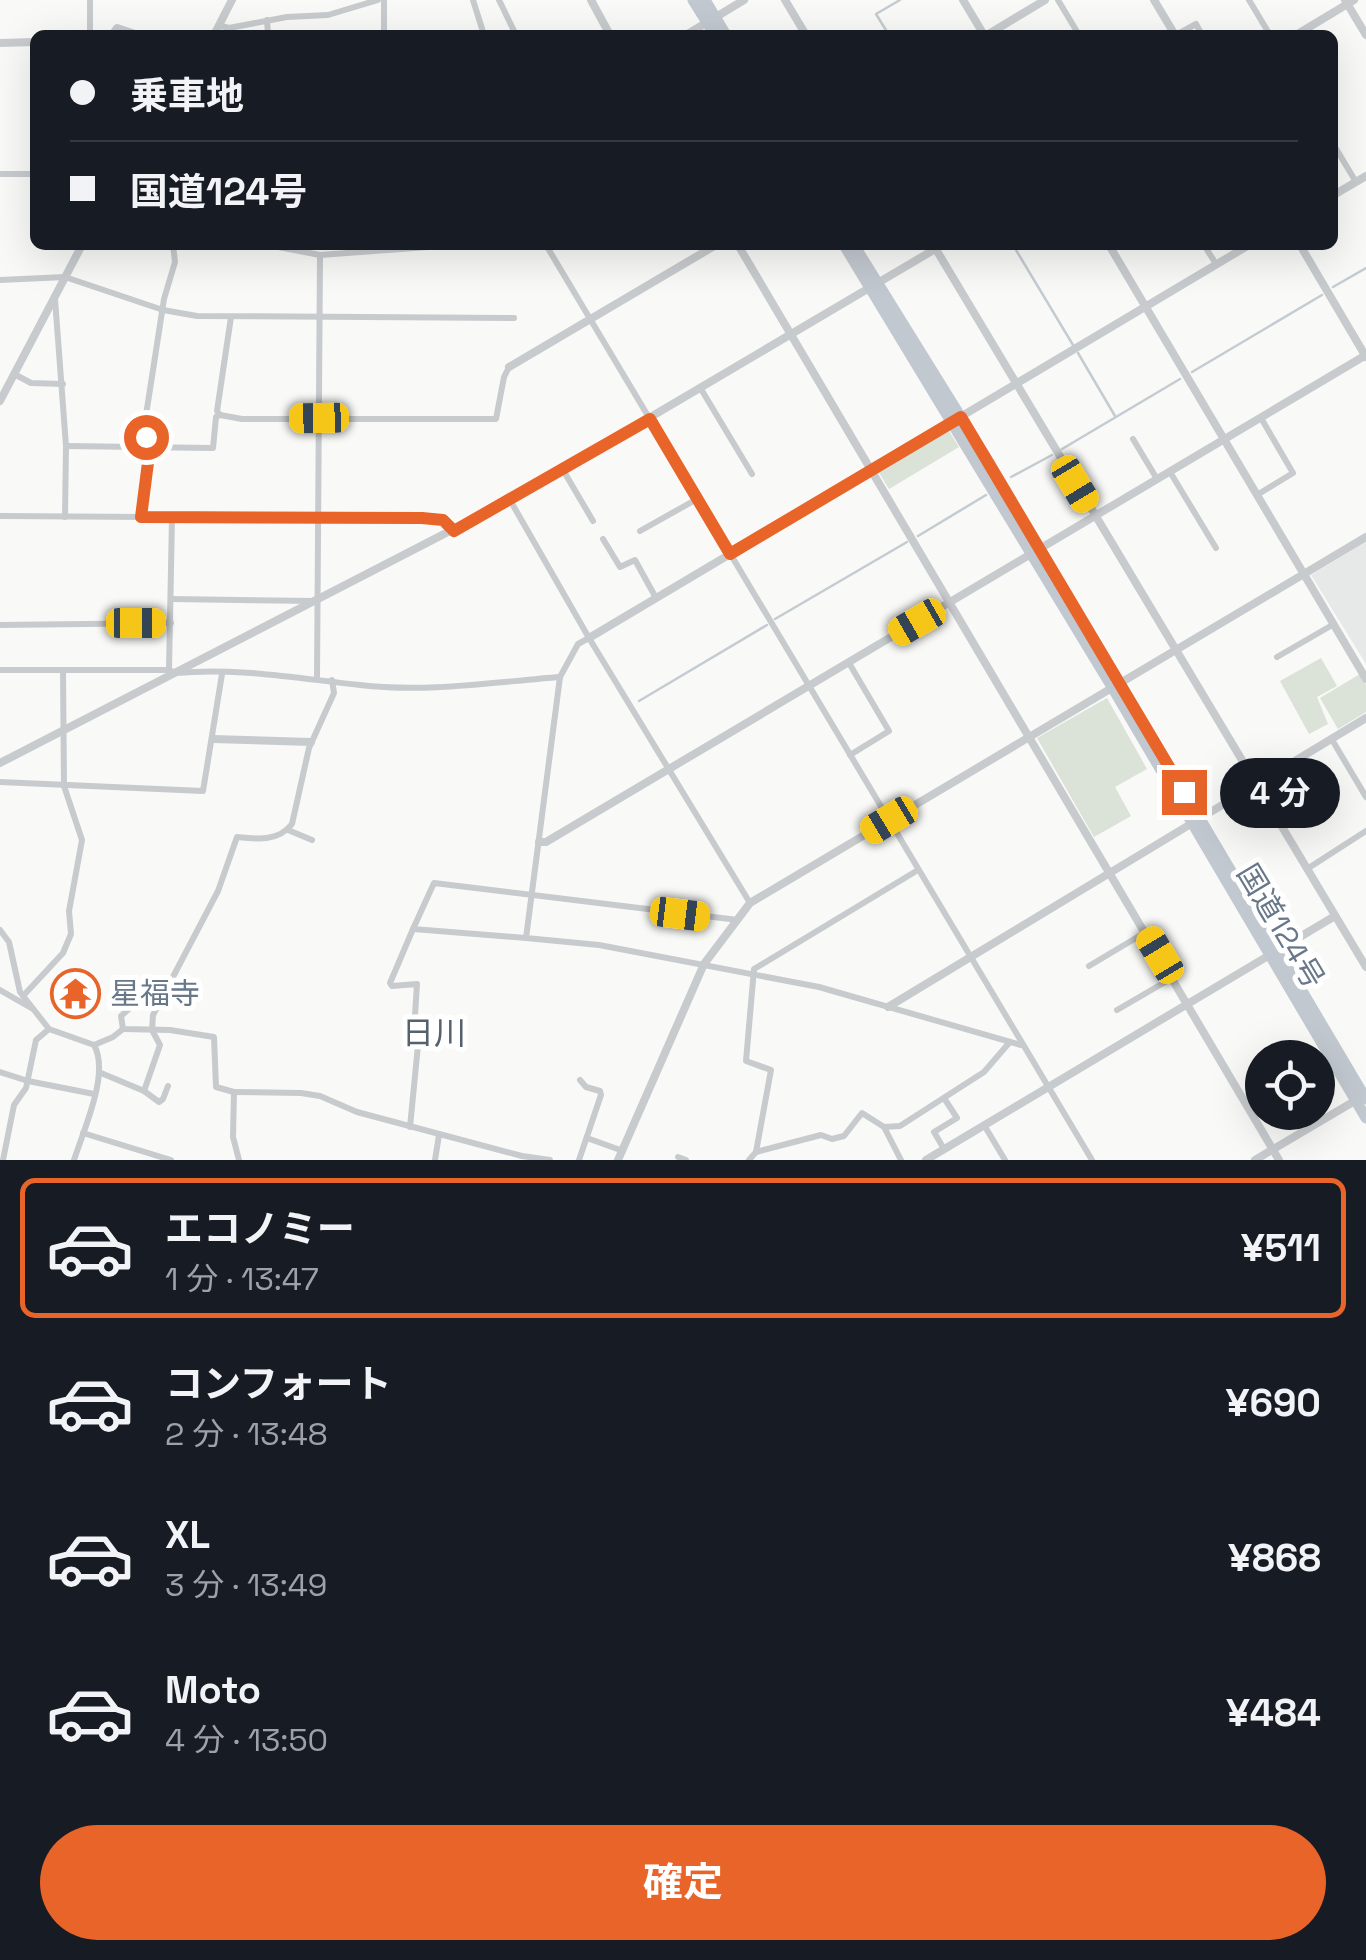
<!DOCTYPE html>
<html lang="ja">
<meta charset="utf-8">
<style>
:root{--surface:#171b24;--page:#242831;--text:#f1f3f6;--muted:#9ea1a6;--line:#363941;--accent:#e86429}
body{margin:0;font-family:"Space Grotesk","Noto Sans JP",sans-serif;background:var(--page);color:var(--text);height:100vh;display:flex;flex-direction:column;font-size:38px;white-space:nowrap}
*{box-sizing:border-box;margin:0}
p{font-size:32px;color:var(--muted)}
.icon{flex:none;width:55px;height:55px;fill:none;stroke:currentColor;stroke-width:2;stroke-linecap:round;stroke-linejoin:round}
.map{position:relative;height:1160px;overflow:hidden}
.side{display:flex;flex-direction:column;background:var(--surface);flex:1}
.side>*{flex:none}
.top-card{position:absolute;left:30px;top:30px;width:1308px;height:220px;border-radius:15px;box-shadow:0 10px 40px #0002;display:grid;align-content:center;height:220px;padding:0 40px;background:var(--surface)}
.buttons{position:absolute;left:1245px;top:1040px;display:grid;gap:20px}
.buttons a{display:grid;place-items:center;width:90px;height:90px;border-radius:50%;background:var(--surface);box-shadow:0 10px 40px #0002;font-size:50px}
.end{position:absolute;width:45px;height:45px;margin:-22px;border:12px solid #e86429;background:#fff;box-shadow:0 0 0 5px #fff}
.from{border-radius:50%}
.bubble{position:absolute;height:70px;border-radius:35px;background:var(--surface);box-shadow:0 10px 40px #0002;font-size:32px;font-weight:700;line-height:70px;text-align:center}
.car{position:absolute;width:30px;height:60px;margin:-30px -15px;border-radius:12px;box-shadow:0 0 8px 2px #0007;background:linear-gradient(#f5c518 24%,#345 0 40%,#f5c518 0 76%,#345 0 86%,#f5c518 0)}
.top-card b{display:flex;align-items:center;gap:35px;height:95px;font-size:38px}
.top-card b+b{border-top:2px solid var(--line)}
.top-card i{width:25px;height:25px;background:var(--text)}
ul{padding:18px 0 0;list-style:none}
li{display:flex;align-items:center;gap:30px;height:140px;margin:0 20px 15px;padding:0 20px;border:5px solid transparent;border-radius:15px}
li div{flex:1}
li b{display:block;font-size:38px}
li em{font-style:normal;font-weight:700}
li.current{border-color:var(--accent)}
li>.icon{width:90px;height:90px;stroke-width:1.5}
.primary-button{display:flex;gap:20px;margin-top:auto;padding:20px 40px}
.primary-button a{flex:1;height:115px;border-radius:60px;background:var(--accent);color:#fff;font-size:40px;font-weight:700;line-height:115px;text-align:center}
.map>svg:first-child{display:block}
.built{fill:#e7e8e8}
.green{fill:#dbe2d8}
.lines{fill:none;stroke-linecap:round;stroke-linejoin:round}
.stream{stroke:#c4ccd2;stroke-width:2.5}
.minor{stroke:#c7cbce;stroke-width:6}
.tertiary{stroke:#c7cbce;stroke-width:8}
.trunk{stroke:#c2c8cf;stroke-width:11}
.route{stroke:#e86429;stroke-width:12}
.labels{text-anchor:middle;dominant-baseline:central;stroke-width:10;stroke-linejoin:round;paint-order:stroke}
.street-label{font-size:30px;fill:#687889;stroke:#fff}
.poi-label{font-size:30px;fill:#687889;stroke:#fff;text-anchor:start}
.neighbourhood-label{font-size:32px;fill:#56616e;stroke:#fff}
</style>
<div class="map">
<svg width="1366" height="1160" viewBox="0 0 1366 1160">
<rect width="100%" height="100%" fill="#f9f9f7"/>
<path class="built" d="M 1366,542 L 1366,664 L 1311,575 Z"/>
<g class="green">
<path d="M 947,428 L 959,447 L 889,489 L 878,471 Z"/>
<path d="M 1321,658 L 1337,686 L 1317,697 L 1328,724 L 1309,734 L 1280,681 Z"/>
<path d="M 1360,674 L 1366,685 L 1366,712 L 1338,729 L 1320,698 Z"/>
<path d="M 1107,698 L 1147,769 L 1115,787 L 1131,816 L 1094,837 L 1037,738 Z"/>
</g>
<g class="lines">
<g class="stream">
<path d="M 889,35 L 876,14 L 900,0"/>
<path d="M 1013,245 L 1073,345"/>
<path d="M 1333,287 L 1366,268"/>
<path d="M 1078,353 L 1115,416"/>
<path d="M 1192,372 L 1322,295"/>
<path d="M 1062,449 L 1180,379"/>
<path d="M 1011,477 L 1052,455"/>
<path d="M 918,536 L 986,495"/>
<path d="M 775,619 L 907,542"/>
<path d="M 639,701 L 767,625"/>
</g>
<g class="minor">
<path d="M 384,0 L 384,35"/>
<path d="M 473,0 L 484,35"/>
<path d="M 499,0 L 516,35"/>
<path d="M 1058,0 L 1079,35"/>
<path d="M 1249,0 L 1270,35"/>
<path d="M 267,20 L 268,35"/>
<path d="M 221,26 L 229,28 L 287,17 L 328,15 L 378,0"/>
<path d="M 90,35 L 90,0"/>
<path d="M 1176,35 L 1196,24 L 1202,35"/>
<path d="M 1332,142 L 1356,182"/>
<path d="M 0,174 L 35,174"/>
<path d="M 268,245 L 320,255 L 455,245"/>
<path d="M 546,245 L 1092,1160"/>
<path d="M 1204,245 L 1216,264"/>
<path d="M 0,280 L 65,277 L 163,310 L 197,316 L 514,318"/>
<path d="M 55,299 L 66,446 L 65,517"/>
<path d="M 231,317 L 217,411 L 220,415 L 242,419 L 496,419 L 504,377 L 509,367"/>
<path d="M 14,374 L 31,383 L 63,384"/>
<path d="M 701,389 L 752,474"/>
<path d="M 1133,439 L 1157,479"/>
<path d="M 66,446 L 213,448 L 216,417 L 220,415"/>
<path d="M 563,470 L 593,521"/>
<path d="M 1170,472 L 1216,548"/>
<path d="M 1257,495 L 1293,473 L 1261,418"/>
<path d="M 510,500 L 589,638 L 750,903"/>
<path d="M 0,516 L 422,519 L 443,521 L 454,531"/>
<path d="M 141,517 L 150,447 L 144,428 L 164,299 L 175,262 L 173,245"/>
<path d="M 640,531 L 697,499"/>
<path d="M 603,539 L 620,567 L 635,560 L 656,598"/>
<path d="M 171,599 L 315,601"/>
<path d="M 0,625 L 171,623"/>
<path d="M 589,638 L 578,644 L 560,677 L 526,938 L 599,945 L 819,987 L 1021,1045"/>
<path d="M 1277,657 L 1334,624"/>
<path d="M 849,663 L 889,731 L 850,755"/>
<path d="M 0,670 L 169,670 L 176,673 C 237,667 301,679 360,685 C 426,693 495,682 560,677"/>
<path d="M 169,670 L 172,517"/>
<path d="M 317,678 L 320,255"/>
<path d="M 1331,738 L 1366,797"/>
<path d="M 0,782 L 203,791 L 222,674"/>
<path d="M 288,830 L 312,840"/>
<path d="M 1307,869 L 1366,831"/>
<path d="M 0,930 L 9,942 L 20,992 L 49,1029 L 94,1045 C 110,1073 84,1129 74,1160"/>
<path d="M 526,938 L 413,929 L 434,883 L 738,920"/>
<path d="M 1089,966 L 1146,932"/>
<path d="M 139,985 L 130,1008 L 121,1016 L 123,1029 L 170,1030 L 214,1037 L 216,1087 L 234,1092 L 233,1137 L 239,1160"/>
<path d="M 0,990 L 33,1009"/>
<path d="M 23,996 L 63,953 L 71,934 L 69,911 L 82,840 L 64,786 L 63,670"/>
<path d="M 1117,1010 L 1172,978"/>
<path d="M 94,1045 L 113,1037 L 123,1029"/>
<path d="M 0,1072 L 28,1081 L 94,1094"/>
<path d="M 101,1073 L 144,1091"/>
<path d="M 168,1086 L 163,1099 L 159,1102 L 144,1091 L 160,1045 L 152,1030 L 153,1015 L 218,891 L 237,837 C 257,839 278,842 292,824 L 309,748 L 334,693 L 332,680"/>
<path d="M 234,1092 L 301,1093 L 320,1096 L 357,1112 L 522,1156 L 550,1160"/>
<path d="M 944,1098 L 957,1118 L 934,1132 L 944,1149"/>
<path d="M 984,1125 L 1005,1160"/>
<path d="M 410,1127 L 419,1035 L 415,1015 L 417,984 L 392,986 L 390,983 L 413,929"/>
<path d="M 884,1127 L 901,1160"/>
<path d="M 83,1133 L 171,1160"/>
<path d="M 587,1138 L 623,1151"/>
<path d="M 756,1152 L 821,1135 L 832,1139 L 844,1136 L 862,1113 L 884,1127 L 900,1126 L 984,1072 L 1009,1043"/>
<path d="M 678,1157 L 686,1160"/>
<path d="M 3,1160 L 14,1105 L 26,1088 L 36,1040 L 49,1029"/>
<path d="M 435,1160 L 439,1135"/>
<path d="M 579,1160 L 601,1095 L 600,1091 L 586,1087 L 580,1080"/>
<path d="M 749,1160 L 756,1152 L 771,1070 L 746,1061 L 754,969 L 918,870"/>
</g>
<g class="tertiary">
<path d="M 591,0 L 610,35"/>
<path d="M 785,0 L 806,35"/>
<path d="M 963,0 L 984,35"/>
<path d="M 1154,0 L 1175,35"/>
<path d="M 1345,0 L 1366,35"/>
<path d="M 112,35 L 117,28 L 138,35"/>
<path d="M 214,35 L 232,0"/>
<path d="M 686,35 L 744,0"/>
<path d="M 987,35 L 1045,0"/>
<path d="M 1296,35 L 1354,0"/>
<path d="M 0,43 L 35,42"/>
<path d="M 1332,196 L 1366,176"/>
<path d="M 738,245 L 1279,1160"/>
<path d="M 1109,245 L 1366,679"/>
<path d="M 1300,245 L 1366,357"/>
<path d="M 934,246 L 1366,967"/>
<path d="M 509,367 L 716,245"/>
<path d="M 0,401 L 82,245"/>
<path d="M 589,638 L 1249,245"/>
<path d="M 213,739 L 311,742"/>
<path d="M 0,763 L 510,500 L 942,245"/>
<path d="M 539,842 L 546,842 L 1366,355"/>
<path d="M 888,1007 L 1366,718"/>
<path d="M 618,1160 L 704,964 L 750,903 L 1366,537"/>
<path d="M 926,1160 L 1335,916"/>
<path d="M 1255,1160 L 1358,1099"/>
</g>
<g class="trunk">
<path d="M 693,0 L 715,35"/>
<path d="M 705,0 L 726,35"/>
<path d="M 844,245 L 1112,687 L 1366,1118"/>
<path d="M 854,245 L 988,461 L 1366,1099"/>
</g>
</g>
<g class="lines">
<path class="route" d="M 146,437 L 150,447 L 141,517 L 422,518 L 443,520 L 454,531 L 650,419 L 730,554 L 961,417 L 1184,792"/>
</g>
<defs>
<symbol id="temple-ring" viewBox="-11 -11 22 22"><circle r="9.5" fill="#fff" stroke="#e86429" stroke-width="1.5"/><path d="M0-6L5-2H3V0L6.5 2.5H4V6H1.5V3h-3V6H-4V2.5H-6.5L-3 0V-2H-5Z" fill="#e86429"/></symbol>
</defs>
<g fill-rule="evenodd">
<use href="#temple-ring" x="48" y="966" width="55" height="55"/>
</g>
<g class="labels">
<g class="street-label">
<text transform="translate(1281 926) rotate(59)">国道124号</text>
</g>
<g class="poi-label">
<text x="110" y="993">星福寺</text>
</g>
<g class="neighbourhood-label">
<text x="434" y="1033">日川</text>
</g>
</g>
</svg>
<div class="buttons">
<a><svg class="icon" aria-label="locate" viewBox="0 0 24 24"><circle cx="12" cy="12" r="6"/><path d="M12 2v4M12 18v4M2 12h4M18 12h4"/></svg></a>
</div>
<i class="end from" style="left:146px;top:437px"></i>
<i class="end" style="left:1184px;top:792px"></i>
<div class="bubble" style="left:1220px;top:758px;width:120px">4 分</div>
<i class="car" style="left:319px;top:418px;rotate:269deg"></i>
<i class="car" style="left:1075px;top:484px;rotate:149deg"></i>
<i class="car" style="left:917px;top:622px;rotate:240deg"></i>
<i class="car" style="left:136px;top:623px;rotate:90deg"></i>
<i class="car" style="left:889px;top:820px;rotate:239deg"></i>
<i class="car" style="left:680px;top:914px;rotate:97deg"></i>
<i class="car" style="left:1160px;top:955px;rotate:329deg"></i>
<div class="top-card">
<b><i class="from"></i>乗車地</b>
<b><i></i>国道124号</b>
</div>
</div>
<section class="side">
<ul>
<li class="current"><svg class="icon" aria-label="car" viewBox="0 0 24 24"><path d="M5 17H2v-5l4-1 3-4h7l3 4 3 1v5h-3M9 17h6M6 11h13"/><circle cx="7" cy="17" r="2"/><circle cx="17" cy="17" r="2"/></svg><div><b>エコノミー</b><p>1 分 · 13:47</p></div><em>¥511</em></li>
<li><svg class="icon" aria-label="car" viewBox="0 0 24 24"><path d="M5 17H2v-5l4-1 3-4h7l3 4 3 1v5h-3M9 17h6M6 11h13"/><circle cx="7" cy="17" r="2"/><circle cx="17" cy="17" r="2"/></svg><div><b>コンフォート</b><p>2 分 · 13:48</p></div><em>¥690</em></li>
<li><svg class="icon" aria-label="car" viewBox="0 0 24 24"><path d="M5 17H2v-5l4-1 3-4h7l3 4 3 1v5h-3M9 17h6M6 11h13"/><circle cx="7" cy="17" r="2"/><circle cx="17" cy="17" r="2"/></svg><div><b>XL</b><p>3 分 · 13:49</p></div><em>¥868</em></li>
<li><svg class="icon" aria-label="car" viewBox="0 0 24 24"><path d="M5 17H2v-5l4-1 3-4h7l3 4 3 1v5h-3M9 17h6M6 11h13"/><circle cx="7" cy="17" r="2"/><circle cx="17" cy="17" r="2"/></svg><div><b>Moto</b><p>4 分 · 13:50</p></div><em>¥484</em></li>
</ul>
<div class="primary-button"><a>確定</a></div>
</section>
